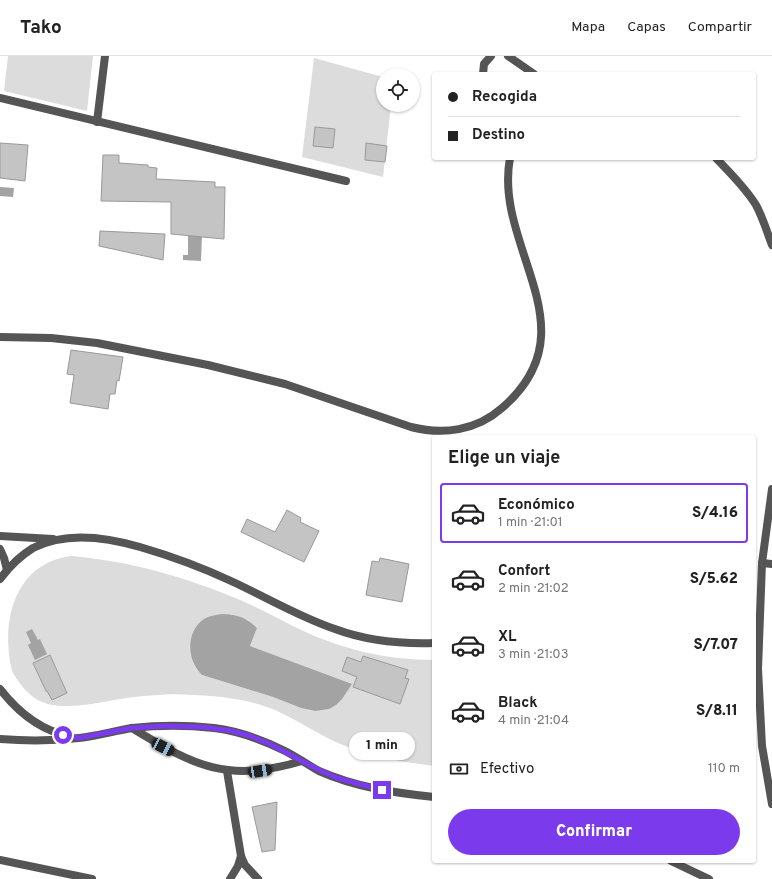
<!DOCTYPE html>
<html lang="es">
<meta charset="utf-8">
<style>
:root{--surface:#fff;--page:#f6f6f6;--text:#222;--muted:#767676;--line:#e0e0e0;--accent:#7c3aed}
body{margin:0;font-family:Overpass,sans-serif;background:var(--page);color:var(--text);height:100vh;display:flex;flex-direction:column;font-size:15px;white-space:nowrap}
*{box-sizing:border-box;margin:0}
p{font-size:13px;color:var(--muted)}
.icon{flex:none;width:22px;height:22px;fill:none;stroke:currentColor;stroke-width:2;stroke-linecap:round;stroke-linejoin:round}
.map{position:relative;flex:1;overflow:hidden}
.drawer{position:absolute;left:432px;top:379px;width:324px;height:428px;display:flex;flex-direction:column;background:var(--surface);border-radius:4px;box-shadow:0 1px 3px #0004}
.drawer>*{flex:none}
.banner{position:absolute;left:432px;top:16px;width:324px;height:88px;border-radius:4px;box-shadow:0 1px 3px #0004;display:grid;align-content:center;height:88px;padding:0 16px;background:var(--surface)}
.fabs{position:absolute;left:376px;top:12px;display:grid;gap:8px}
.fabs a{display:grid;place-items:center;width:44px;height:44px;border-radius:50%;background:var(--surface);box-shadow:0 1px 3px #0004;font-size:20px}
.end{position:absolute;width:18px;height:18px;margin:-9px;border:5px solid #7c3aed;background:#fff;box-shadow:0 0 0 2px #fff}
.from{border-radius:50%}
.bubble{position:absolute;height:28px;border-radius:14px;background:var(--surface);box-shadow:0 1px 3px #0004;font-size:13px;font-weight:800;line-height:28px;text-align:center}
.car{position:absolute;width:12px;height:24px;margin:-12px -6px;border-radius:5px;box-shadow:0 0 3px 1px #0007;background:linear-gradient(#222 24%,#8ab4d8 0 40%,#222 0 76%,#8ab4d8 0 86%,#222 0)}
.banner b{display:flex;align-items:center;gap:14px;height:38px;font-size:15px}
.banner b+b{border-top:1px solid var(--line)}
.banner i{width:10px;height:10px;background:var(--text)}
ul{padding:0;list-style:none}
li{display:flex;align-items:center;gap:12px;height:60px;margin:0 8px 6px;padding:0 8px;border:2px solid transparent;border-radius:4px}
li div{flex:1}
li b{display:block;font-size:15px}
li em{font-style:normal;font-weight:800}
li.on{border-color:var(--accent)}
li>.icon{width:36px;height:36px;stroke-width:1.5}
h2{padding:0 16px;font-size:18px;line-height:48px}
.pay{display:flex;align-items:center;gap:10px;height:44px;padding:0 16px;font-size:15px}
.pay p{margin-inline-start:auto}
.cta{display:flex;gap:8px;margin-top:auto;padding:8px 16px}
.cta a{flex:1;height:46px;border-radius:24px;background:var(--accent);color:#fff;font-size:16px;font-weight:800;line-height:46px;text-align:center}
header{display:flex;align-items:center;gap:24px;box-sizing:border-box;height:56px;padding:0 20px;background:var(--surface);border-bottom:1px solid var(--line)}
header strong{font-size:19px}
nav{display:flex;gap:22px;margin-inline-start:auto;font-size:14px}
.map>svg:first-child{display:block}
.green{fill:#dcdcdc;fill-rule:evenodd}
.water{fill:#a3a3a3}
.building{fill:#c4c4c4;stroke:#999}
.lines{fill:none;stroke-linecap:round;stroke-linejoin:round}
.street{stroke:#555;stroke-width:8}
.route{stroke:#7c3aed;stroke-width:5}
</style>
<header>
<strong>Tako</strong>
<nav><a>Mapa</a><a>Capas</a><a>Compartir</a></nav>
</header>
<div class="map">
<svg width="772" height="823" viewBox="0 0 772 823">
<rect width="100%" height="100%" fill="#fff"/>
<g class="green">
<path d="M 8,0 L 93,0 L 87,55 L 4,35 Z"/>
<path d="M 314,2 L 383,21 L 383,49 L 391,49 L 383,121 L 302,101 Z"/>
<path d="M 71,500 C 129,505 186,521 240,544 C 259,552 278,563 297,572 C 340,593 386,604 434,604 L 434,710 C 405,706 376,702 348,691 C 323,682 300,665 275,654 C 249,643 219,640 192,639 C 172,637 153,639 134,641 C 107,644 62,658 38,644 C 27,638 18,626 12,615 C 0,565 15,507 71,500 ZM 231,558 L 248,564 L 257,572 L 250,590 L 351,628 L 315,655 L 301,652 L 273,641 L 202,619 L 197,614 L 193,606 Z"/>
</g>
<g class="water">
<path d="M 0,131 L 14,132 L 13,141 L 0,140 Z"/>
<path d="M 188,178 L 202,179 L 201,205 L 183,204 L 183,199 L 188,199 Z"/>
<path d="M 222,558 C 237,558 247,562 257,572 L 250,590 L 352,628 L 342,643 L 336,649 L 329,653 L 315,655 L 301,652 L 273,641 L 202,619 C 187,605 185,576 204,563 C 209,560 216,559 222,558 Z"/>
<path d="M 32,573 L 38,584 L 40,583 L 47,598 L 35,604 L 28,589 L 31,587 L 26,576 Z"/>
</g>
<g class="building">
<path d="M 315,71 L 335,73 L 333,92 L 313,90 Z"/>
<path d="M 0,87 L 28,89 L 25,125 L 0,122 Z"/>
<path d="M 366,87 L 387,90 L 385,106 L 365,104 Z"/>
<path d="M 103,99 L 119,99 L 119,107 L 148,109 L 148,111 L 157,112 L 156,123 L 215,126 L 215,131 L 225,131 L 224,183 L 171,178 L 171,146 L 101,145 Z"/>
<path d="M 100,175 L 165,178 L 163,204 L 99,190 Z"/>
<path d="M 71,294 L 123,301 L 119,325 L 117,324 L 115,338 L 110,338 L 108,353 L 70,347 L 74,319 L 67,318 Z"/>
<path d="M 287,454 L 301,462 L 300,466 L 319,475 L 304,506 L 241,476 L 247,463 L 275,476 Z"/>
<path d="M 380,502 L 409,508 L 402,546 L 366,539 L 372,505 L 379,506 Z"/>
<path d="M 50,599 L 67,637 L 52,644 L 47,635 L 46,635 L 33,607 Z"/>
<path d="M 363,600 L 408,614 L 405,622 L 409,623 L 400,648 L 353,631 L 357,621 L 342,615 L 347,601 L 361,606 Z"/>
<path d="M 277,746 L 275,794 L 262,796 L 252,751 Z"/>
</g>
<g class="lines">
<g class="street">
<path d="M 508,0 L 534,18"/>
<path d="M 483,18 L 484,8 L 491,0"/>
<path d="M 0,42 L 346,125"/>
<path d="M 97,66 L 105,0"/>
<path d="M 716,102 C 730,117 745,131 756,149 C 763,162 767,176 772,189"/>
<path d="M 0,281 L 51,282 L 97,287 L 208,309 L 285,328 L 411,371 C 443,379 476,375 502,352 C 594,273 493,192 510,102"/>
<path d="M 772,433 L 762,507 L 758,613 L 762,690 L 772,748"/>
<path d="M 0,480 L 53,483"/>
<path d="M 0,493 L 4,502 L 7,514"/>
<path d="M 762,507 L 772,508"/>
<path d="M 0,523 C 9,511 20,500 33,492 C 66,475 106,481 140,491 C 171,500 201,511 231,525 C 266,541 299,561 335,573 C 367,585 401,588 434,587"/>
<path d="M 0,633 C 18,656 41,675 70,680"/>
<path d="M 132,672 C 196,711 228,727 302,705"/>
<path d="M 0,683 C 26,685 53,685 79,682 C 97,680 114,675 132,672 C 159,669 187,669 214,672 C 239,675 263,684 285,695 C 297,701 308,709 319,715 C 355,731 395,737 434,741"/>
<path d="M 227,715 L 241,800 L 245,809 L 258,823"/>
<path d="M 0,804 L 92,823"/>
<path d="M 671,805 L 709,823"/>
<path d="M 230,823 L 238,810 L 241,800"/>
</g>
</g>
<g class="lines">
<path class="route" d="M 63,679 L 79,682 L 132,672 L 165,670 L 202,671 L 232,675 L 250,680 L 270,688 L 319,714 L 337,722 L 382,734"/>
</g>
</svg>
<div class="fabs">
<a><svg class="icon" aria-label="locate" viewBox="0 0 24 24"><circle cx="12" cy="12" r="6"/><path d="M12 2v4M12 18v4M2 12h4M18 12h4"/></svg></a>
</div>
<i class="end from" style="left:63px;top:679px"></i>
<i class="end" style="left:382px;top:734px"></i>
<div class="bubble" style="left:349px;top:676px;width:66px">1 min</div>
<i class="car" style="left:163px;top:691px;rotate:117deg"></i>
<i class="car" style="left:260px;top:715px;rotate:81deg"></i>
<div class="banner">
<b><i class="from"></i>Recogida</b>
<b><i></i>Destino</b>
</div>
<section class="drawer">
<h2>Elige un viaje</h2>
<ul>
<li class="on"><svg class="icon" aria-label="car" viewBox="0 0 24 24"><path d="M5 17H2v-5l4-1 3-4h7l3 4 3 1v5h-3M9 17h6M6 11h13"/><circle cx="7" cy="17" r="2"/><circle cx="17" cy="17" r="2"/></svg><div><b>Económico</b><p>1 min · 21:01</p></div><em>S/4.16</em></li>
<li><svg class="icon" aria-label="car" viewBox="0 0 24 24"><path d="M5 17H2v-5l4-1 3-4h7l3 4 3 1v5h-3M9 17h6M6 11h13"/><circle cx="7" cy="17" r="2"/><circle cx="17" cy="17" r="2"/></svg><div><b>Confort</b><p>2 min · 21:02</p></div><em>S/5.62</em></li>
<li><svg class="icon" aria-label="car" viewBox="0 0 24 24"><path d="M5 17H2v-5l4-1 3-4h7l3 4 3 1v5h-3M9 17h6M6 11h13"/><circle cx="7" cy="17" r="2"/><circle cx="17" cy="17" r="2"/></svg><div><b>XL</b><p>3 min · 21:03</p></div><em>S/7.07</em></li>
<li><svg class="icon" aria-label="car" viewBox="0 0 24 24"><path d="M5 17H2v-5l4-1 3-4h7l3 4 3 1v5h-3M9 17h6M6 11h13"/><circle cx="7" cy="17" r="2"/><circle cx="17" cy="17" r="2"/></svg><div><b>Black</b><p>4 min · 21:04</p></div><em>S/8.11</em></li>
</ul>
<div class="pay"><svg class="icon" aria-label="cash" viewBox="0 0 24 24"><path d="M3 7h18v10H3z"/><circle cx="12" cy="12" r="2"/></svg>Efectivo<p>110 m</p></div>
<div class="cta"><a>Confirmar</a></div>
</section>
</div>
